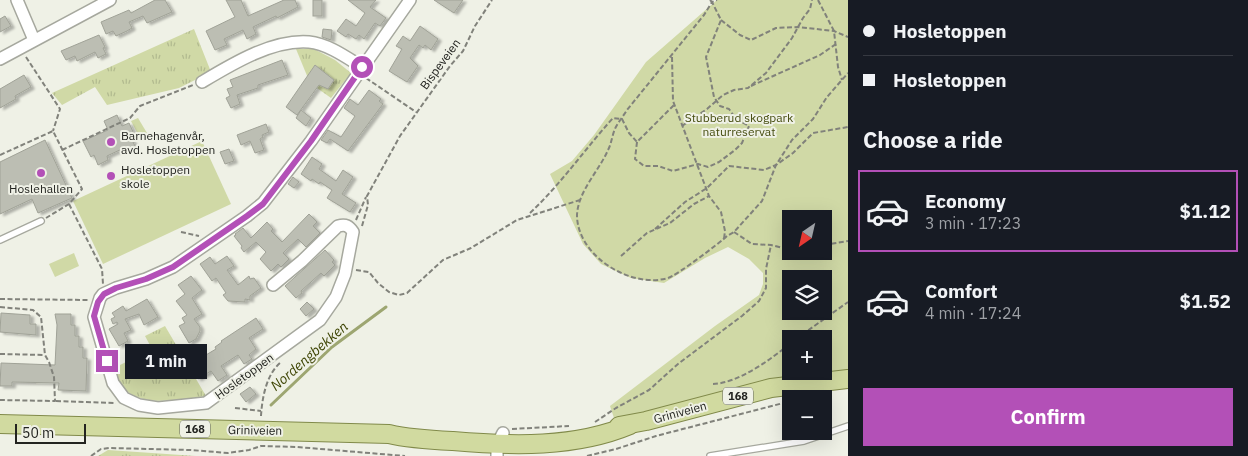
<!DOCTYPE html>
<meta charset="utf-8">
<style>
:root{--surface:#171b24;--page:#242831;--text:#f1f3f6;--muted:#9ea1a6;--line:#363941;--accent:#b350b7}
body{margin:0;font-family:"IBM Plex Sans",sans-serif;background:var(--page);color:var(--text);height:100vh;display:flex;flex-direction:column;font-size:19px;white-space:nowrap}
*{box-sizing:border-box;margin:0}
p{font-size:16px;color:var(--muted)}
.icon{flex:none;width:28px;height:28px;fill:none;stroke:currentColor;stroke-width:2;stroke-linecap:round;stroke-linejoin:round}
.map{position:relative;flex:1;overflow:hidden}
.panel{display:flex;flex-direction:column;background:var(--surface);width:400px}
.panel>*{flex:none}
.banner{display:grid;align-content:center;height:110px;padding:0 15px;background:var(--surface)}
.needle{width:32px;rotate:214deg}
.controls{position:absolute;left:782px;top:210px;display:grid;gap:10px}
.controls a{display:grid;place-items:center;width:50px;height:50px;border-radius:0px;background:var(--surface);box-shadow:0 5px 20px #0002;font-size:25px}
.scale{position:absolute;left:15px;bottom:12px;width:71px;box-sizing:border-box;padding-left:5px;border:2px solid #232420;border-top:0;font-size:14px;line-height:18px;white-space:nowrap;color:#232420;-webkit-text-stroke:4px #eff1e6;paint-order:stroke}
.end{position:absolute;width:22px;height:22px;margin:-11px;border:6px solid #b350b7;background:#fff;box-shadow:0 0 0 2px #fff}
.from{border-radius:50%}
.bubble{position:absolute;height:35px;border-radius:0px;background:var(--surface);box-shadow:0 5px 20px #0002;font-size:16px;font-weight:700;line-height:35px;text-align:center}
.banner b{display:flex;align-items:center;gap:18px;height:48px;font-size:19px}
.banner b+b{border-top:1px solid var(--line)}
.banner i{width:12px;height:12px;background:var(--text)}
ul{padding:0;list-style:none}
li{display:flex;align-items:center;gap:15px;height:82px;margin:0 10px 8px;padding:0 5px;border:2px solid transparent;border-radius:0px}
li div{flex:1}
li b{display:block;font-size:19px}
li em{font-style:normal;font-weight:700}
li.active{border-color:var(--accent)}
li>.icon{width:45px;height:45px;stroke-width:1.5}
h2{padding:0 15px;font-size:22px;line-height:60px}
.button{display:flex;gap:10px;margin-top:auto;padding:10px 15px}
.button a{flex:1;height:58px;border-radius:0px;background:var(--accent);color:#fff;font-size:20px;font-weight:700;line-height:58px;text-align:center}
main{display:flex;flex:1;min-height:0}
.map>svg:first-child{display:block}
.grass{fill:url(#grass-tufts)}
.park{fill:#d0d9a6;fill-rule:evenodd}
.lines{fill:none;stroke-linecap:round;stroke-linejoin:round}
.stream{stroke:#9da671;stroke-width:3}
.building{fill:#bcbeb3;stroke:#a0a297;filter:url(#shadow)}
.lane-casing{stroke:#a6a89e;stroke-width:8}
.street-casing{stroke:#a6a89e;stroke-width:14}
.primary-casing{stroke:#818a4a;stroke-width:20}
.path{stroke:#81827b;stroke-width:2;stroke-dasharray:5 2.5;stroke-linecap:butt}
.lane{stroke:#fff;stroke-width:5.5}
.street{stroke:#fff;stroke-width:11}
.primary{stroke:#d1daa0;stroke-width:18}
.route{stroke:#b350b7;stroke-width:6}
.poi-dot{fill:#b350b7;stroke:#eff1e6;stroke-width:2}
.labels{text-anchor:middle;dominant-baseline:central;stroke-width:4;stroke-linejoin:round;paint-order:stroke}
.shield{fill:#eff1e6;stroke:#60625b;stroke-width:1}
.shield-label{font-size:11px;font-weight:bold;fill:#232420}
.street-label{font-size:12px;fill:#232420;stroke:#eff1e6}
.park-label{font-size:12px;fill:#464d10;stroke:#eff1e6}
.poi-label{font-size:12px;fill:#232420;stroke:#eff1e6;text-anchor:start}
.water-label{font-size:14px;font-style:italic;fill:#3e4504;stroke:#eff1e6}
</style>
<main>
<div class="map">
<svg width="848" height="456" viewBox="0 0 848 456">
<defs>
<pattern id="grass-tufts" width="24" height="20" patternUnits="userSpaceOnUse" patternTransform="scale(1.25)"><rect width="24" height="20" fill="#d0d9a6"/><path d="M3 7l-1-3M5 7V3M7 7l1-3M15 17l-1-3M17 17v-4M19 17l1-3" fill="none" stroke="#b2ba8f"/></pattern>
<filter id="shadow"><feDropShadow dx="3.5" dy="2" stdDeviation="1" flood-color="#0004"/></filter>
</defs>
<rect width="100%" height="100%" fill="#eff1e6"/>
<g class="grass">
<path d="M 194,29 L 211,72 L 179,88 L 107,105 L 95,87 L 62,105 L 52,93 Z"/>
<path d="M 296,49 L 314,49 L 335,60 L 351,73 L 331,98 L 310,83 Z"/>
<path d="M 165,326 L 206,396 C 182,399 144,408 124,389 C 120,385 117,374 114,368 L 152,349 L 145,336 Z"/>
<path d="M 108,450 L 196,456 L 98,456 Z"/>
</g>
<g class="park">
<path d="M 717,0 L 848,0 L 848,376 L 615,421 L 610,406 L 715,326 L 759,295 L 763,284 L 763,273 L 749,259 L 728,247 L 705,258 L 664,283 L 631,278 L 601,264 L 583,244 L 550,174 L 572,161 L 594,135 L 646,62 ZM 791,219 L 824,219 L 824,251 L 791,251 ZM 791,279 L 824,279 L 824,311 L 791,311 ZM 791,339 L 824,339 L 824,371 L 791,371 Z"/>
<path d="M 138,118 L 150,138 L 142,142 L 131,121 Z"/>
<path d="M 202,141 L 231,204 L 103,264 L 73,201 Z"/>
<path d="M 74,253 L 79,266 L 55,277 L 49,264 Z"/>
</g>
<g class="lines">
<path class="stream" d="M 271,405 L 332,347 L 386,307"/>
</g>
<g class="building">
<path d="M 155,0 L 165,0 L 172,12 L 147,23 L 143,16 L 129,22 L 132,28 L 127,31 L 116,36 L 113,31 L 106,34 L 101,22 L 129,10 L 131,13 Z"/>
<path d="M 226,0 L 241,0 L 248,16 L 284,0 L 295,0 L 298,7 L 277,18 L 276,16 L 253,27 L 256,34 L 247,39 L 243,30 L 224,39 L 227,45 L 215,50 L 206,31 L 235,17 Z"/>
<rect x="313" y="0" width="9" height="16"/>
<path d="M 348,0 L 376,0 L 370,7 L 386,18 L 380,26 L 375,23 L 364,39 L 359,35 L 356,39 L 348,34 L 346,37 L 337,31 L 346,19 L 356,26 L 365,13 Z"/>
<path d="M 434,0 L 463,0 L 454,13 Z"/>
<path d="M 5,16 L 11,26 L 0,32 L 0,19 Z"/>
<path d="M 420,26 L 438,39 L 431,50 L 425,45 L 423,48 L 419,45 L 410,58 L 418,66 L 407,82 L 389,71 L 402,49 L 396,46 L 403,36 L 410,41 Z"/>
<path d="M 323,29 L 332,30 L 331,40 L 322,37 Z"/>
<path d="M 99,35 L 105,47 L 103,48 L 106,54 L 98,58 L 95,52 L 77,61 L 75,56 L 66,60 L 61,51 Z"/>
<path d="M 282,60 L 288,75 L 258,85 L 258,88 L 237,95 L 240,104 L 231,108 L 226,98 L 230,96 L 227,89 L 233,87 L 230,80 Z"/>
<path d="M 315,65 L 334,80 L 328,89 L 319,85 L 297,115 L 286,107 Z"/>
<path d="M 24,75 L 31,87 L 15,96 L 16,99 L 0,108 L 0,89 Z"/>
<path d="M 369,90 L 381,99 L 379,101 L 383,104 L 348,151 L 330,139 L 327,143 L 321,140 L 328,130 L 341,137 L 355,116 L 344,108 L 350,99 L 358,105 Z"/>
<path d="M 301,110 L 311,118 L 306,126 L 296,118 Z"/>
<path d="M 117,115 L 122,126 L 129,123 L 135,136 L 131,138 L 136,148 L 126,152 L 124,148 L 107,156 L 108,160 L 98,165 L 94,155 L 91,157 L 83,141 L 108,130 L 104,121 Z"/>
<path d="M 266,124 L 269,132 L 262,135 L 263,137 L 260,139 L 264,150 L 255,153 L 250,141 L 241,145 L 237,135 Z"/>
<path d="M 45,140 L 72,198 L 38,213 L 32,199 L 0,214 L 0,162 Z"/>
<path d="M 229,149 L 234,161 L 225,164 L 220,152 Z"/>
<path d="M 312,157 L 322,164 L 319,169 L 336,181 L 343,170 L 353,177 L 342,194 L 356,203 L 350,212 L 327,198 L 332,190 L 320,182 L 319,184 L 312,179 L 311,181 L 301,174 Z"/>
<path d="M 293,177 L 299,182 L 294,188 L 288,184 Z"/>
<path d="M 309,214 L 317,222 L 313,226 L 320,233 L 306,247 L 298,239 L 283,253 L 289,259 L 281,267 L 278,264 L 271,271 L 260,259 L 266,252 L 256,242 L 244,252 L 241,248 L 242,246 L 234,236 L 236,235 L 235,234 L 243,228 L 251,238 L 267,222 L 273,229 L 271,231 L 282,242 Z"/>
<path d="M 325,250 L 334,260 L 332,262 L 335,265 L 324,276 L 321,273 L 301,291 L 302,293 L 296,298 L 285,286 Z"/>
<path d="M 227,256 L 234,266 L 227,270 L 238,285 L 249,276 L 250,279 L 254,278 L 261,288 L 250,296 L 250,300 L 245,299 L 245,302 L 228,301 L 223,295 L 226,293 L 216,278 L 212,281 L 200,264 L 210,257 L 215,264 Z"/>
<path d="M 191,276 L 202,290 L 192,298 L 202,314 L 194,319 L 200,327 L 200,331 L 196,339 L 189,343 L 179,326 L 185,323 L 182,318 L 187,315 L 176,301 L 185,294 L 178,285 Z"/>
<path d="M 147,299 L 158,317 L 144,325 L 139,314 L 125,319 L 131,330 L 124,333 L 128,341 L 119,346 L 109,329 L 118,324 L 117,322 L 113,324 L 111,319 L 115,317 L 112,313 L 123,306 L 126,311 Z"/>
<path d="M 307,302 L 314,309 L 306,316 L 300,309 Z"/>
<path d="M 1,313 L 30,315 L 30,324 L 36,324 L 36,335 L 0,332 Z"/>
<path d="M 55,314 L 71,314 L 71,325 L 75,325 L 75,336 L 79,336 L 79,347 L 83,347 L 83,358 L 87,358 L 86,391 L 58,390 L 59,383 L 12,382 L 12,386 L 0,386 L 1,363 L 55,365 L 57,325 Z"/>
<path d="M 256,318 L 263,329 L 249,338 L 256,349 L 249,355 L 252,359 L 244,364 L 238,355 L 221,366 L 227,375 L 218,381 L 211,371 L 198,379 L 189,365 L 216,349 L 215,347 L 222,342 L 221,341 Z"/>
<path d="M 250,387 L 256,394 L 246,402 L 240,394 Z"/>
</g>
<g class="lines">
<defs>
<g id="lane">
<path d="M 0,240 L 41,221"/>
<path d="M 710,456 L 804,441 L 848,426"/>
</g>
<g id="street">
<path d="M 17,0 L 34,40"/>
<path d="M 0,59 L 110,0"/>
<path d="M 202,82 C 232,64 273,39 309,42 C 328,44 346,57 362,67"/>
<path d="M 273,285 L 302,261 L 338,226 C 346,224 349,226 353,232 L 345,274 L 336,297 L 320,320 L 206,403 L 158,408 L 139,405 L 124,398 L 113,383 L 94,317 L 100,298 L 103,294 L 116,288 L 146,279 L 173,267 L 247,216 L 263,203 L 311,141 L 410,0"/>
<path d="M 497,456 L 497,445 L 503,433"/>
</g>
<g id="primary">
<path d="M 0,424 L 389,434 C 410,439 432,440 453,441 C 512,446 575,448 630,425"/>
<path d="M 619,426 L 646,421 L 771,388 L 848,379"/>
</g>
</defs>
<use href="#lane" class="lane-casing"/>
<use href="#street" class="street-casing"/>
<use href="#primary" class="primary-casing"/>
<g class="path">
<path d="M 710,0 L 712,2 L 704,15 L 627,110 C 624,115 620,120 617,125 C 612,133 612,143 608,150 C 599,171 578,191 577,215 C 577,256 631,289 668,278 C 676,276 721,242 727,236 L 734,232 L 762,201 L 776,165 L 792,140 L 813,119 L 827,97 L 848,73"/>
<path d="M 818,0 L 834,31 L 838,67 L 842,80"/>
<path d="M 721,20 L 740,35 L 751,40 L 776,28 L 798,27 L 834,31 L 848,37"/>
<path d="M 26,57 L 60,109 L 53,131"/>
<path d="M 672,57 L 673,101 L 709,196 L 721,212 L 725,231 L 724,239"/>
<path d="M 366,78 L 416,112"/>
<path d="M 751,86 L 820,55 L 836,44"/>
<path d="M 682,126 L 707,109 L 723,95 L 734,90 L 748,88 L 766,73 L 792,38 L 803,18 L 810,9 L 812,0"/>
<path d="M 637,142 L 635,159 L 644,166 L 658,166 L 673,171 L 698,164 L 708,167 L 719,162 L 735,150 L 742,143 L 749,126 L 736,119 L 729,109 L 720,106 L 714,97 L 706,57 L 721,20 L 712,2 L 717,0"/>
<path d="M 62,150 L 130,118 L 140,106 L 193,85"/>
<path d="M 0,155 L 53,131 L 82,189 L 69,204 L 46,218"/>
<path d="M 69,204 L 102,269 L 103,284"/>
<path d="M 530,213 C 561,184 585,149 613,118 L 622,119 L 629,133 L 637,142 L 674,105"/>
<path d="M 356,220 L 366,197"/>
<path d="M 362,226 L 368,205 L 367,196 L 400,136 L 450,66 L 463,51 L 475,26 L 492,0"/>
<path d="M 655,229 L 685,202 L 707,188 L 729,166 L 764,170 L 776,165 L 793,153 L 813,133 L 848,127"/>
<path d="M 181,232 L 199,236"/>
<path d="M 734,232 L 752,244 L 771,245 L 791,250"/>
<path d="M 824,245 L 848,241"/>
<path d="M 621,256 L 647,233 L 670,223 L 694,204 L 709,196"/>
<path d="M 356,270 L 369,272 L 378,283 L 389,292 L 399,295 L 407,293 L 443,260 L 471,248 L 517,220 L 580,200"/>
<path d="M 0,299 L 88,300"/>
<path d="M 0,307 L 33,310 L 41,317 L 45,355 L 49,362 L 54,377 L 55,401 L 0,400"/>
<path d="M 796,339 L 848,302"/>
<path d="M 0,354 L 45,355"/>
<path d="M 713,384 C 739,383 771,359 791,343"/>
<path d="M 56,401 L 116,403"/>
<path d="M 235,408 L 261,411"/>
<path d="M 261,416 C 262,399 266,375 280,363"/>
<path d="M 595,422 L 616,408 L 649,390 L 678,364 L 742,316 L 759,301 L 766,288 L 766,269 L 771,245"/>
<path d="M 512,429 L 569,426"/>
<path d="M 91,456 L 101,449 L 109,448 L 191,450 L 228,453 L 249,450 L 261,446 L 297,447 L 405,456"/>
<path d="M 587,456 L 616,449 L 656,436 L 791,401"/>
</g>
<use href="#lane" class="lane"/>
<use href="#street" class="street"/>
<use href="#primary" class="primary"/>
</g>
<g class="lines">
<path class="route" d="M 107,361 L 94,316 L 98,302 L 104,294 L 116,288 L 146,279 L 173,267 L 247,216 L 263,204 L 311,141 L 362,67"/>
</g>
<g class="poi-dot">
<circle cx="111" cy="142" r="5"/>
<circle cx="41" cy="173" r="5"/>
<circle cx="111" cy="176" r="5"/>
</g>
<g class="labels">
<g class="shield">
<rect x="723" y="387.5" width="30" height="17" rx="4"/>
<rect x="180" y="420.5" width="30" height="17" rx="4"/>
</g>
<g class="shield-label">
<text x="738" y="396">168</text>
<text x="195" y="429">168</text>
</g>
<g class="street-label">
<text transform="translate(440 64) rotate(-54)">Bispeveien</text>
<text transform="translate(244 376) rotate(-36)">Hosletoppen</text>
<text transform="translate(680 412) rotate(-15)">Griniveien</text>
<text transform="translate(255 430) rotate(1)">Griniveien</text>
</g>
<g class="park-label">
<text x="739" y="117">Stubberud skogpark<tspan x="739" dy="14">naturreservat</tspan></text>
</g>
<g class="poi-label">
<text x="121" y="135">Barnehagenvår,<tspan x="121" dy="14">avd. Hosletoppen</tspan></text>
<text x="121" y="169">Hosletoppen<tspan x="121" dy="14">skole</tspan></text>
<text x="41" y="188" text-anchor="middle">Hoslehallen</text>
</g>
<g class="water-label">
<text transform="translate(309 356) rotate(-41)">Nordengbekken</text>
</g>
</g>
</svg>
<div class="controls">
<a><svg class="needle" viewBox="-14 -14 28 28"><path d="M0-13l5 13h-10z" fill="#e53935"/><path d="M0 13l5-13h-10z" fill="#9ea1a6"/></svg></a>
<a><svg class="icon" aria-label="layers" viewBox="0 0 24 24"><path d="M12 4l9 5-9 5-9-5zM3 14l9 5 9-5"/></svg></a>
<a>+</a>
<a>−</a>
</div>
<div class="scale">50 m</div>
<i class="end from" style="left:362px;top:67px"></i>
<i class="end" style="left:107px;top:361px"></i>
<div class="bubble" style="left:125px;top:344px;width:82px">1 min</div>
</div>
<section class="panel">
<div class="banner">
<b><i class="from"></i>Hosletoppen</b>
<b><i></i>Hosletoppen</b>
</div>
<h2>Choose a ride</h2>
<ul>
<li class="active"><svg class="icon" aria-label="car" viewBox="0 0 24 24"><path d="M5 17H2v-5l4-1 3-4h7l3 4 3 1v5h-3M9 17h6M6 11h13"/><circle cx="7" cy="17" r="2"/><circle cx="17" cy="17" r="2"/></svg><div><b>Economy</b><p>3 min · 17:23</p></div><em>$1.12</em></li>
<li><svg class="icon" aria-label="car" viewBox="0 0 24 24"><path d="M5 17H2v-5l4-1 3-4h7l3 4 3 1v5h-3M9 17h6M6 11h13"/><circle cx="7" cy="17" r="2"/><circle cx="17" cy="17" r="2"/></svg><div><b>Comfort</b><p>4 min · 17:24</p></div><em>$1.52</em></li>
</ul>
<div class="button"><a>Confirm</a></div>
</section>
</main>
